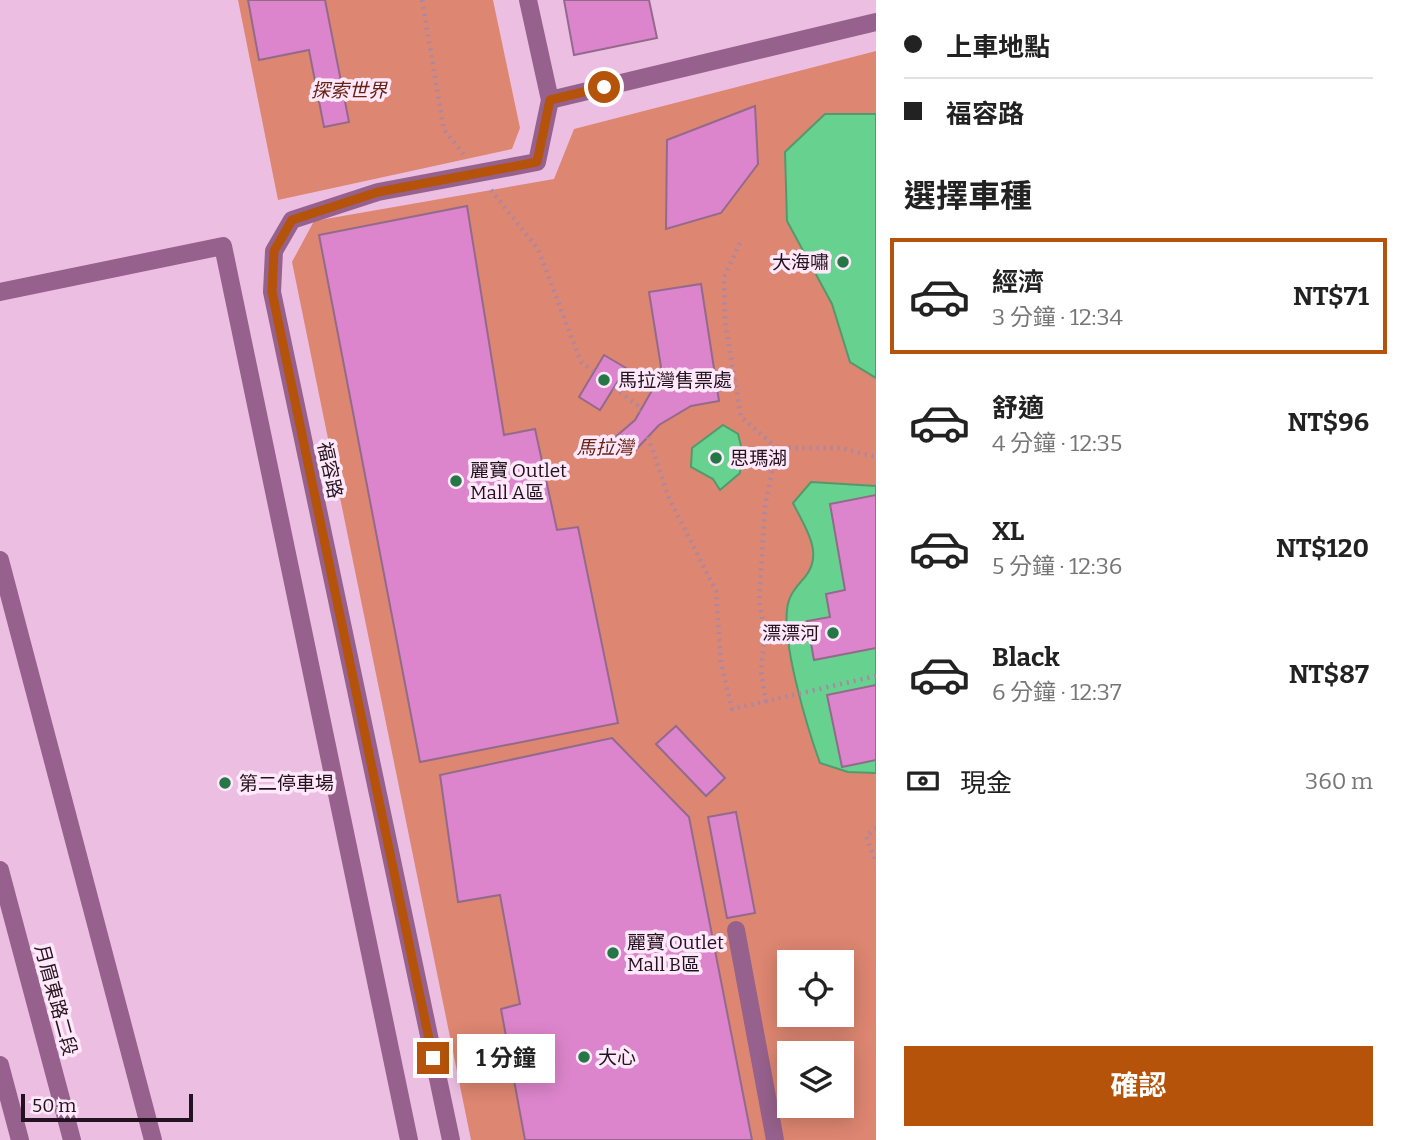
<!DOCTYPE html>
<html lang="zh-TW">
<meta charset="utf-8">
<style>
:root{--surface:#fff;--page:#f6f6f6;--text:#222;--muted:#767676;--line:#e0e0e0;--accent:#b45309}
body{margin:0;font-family:Bitter,"Noto Sans TC",serif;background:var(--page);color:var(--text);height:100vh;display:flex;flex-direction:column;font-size:26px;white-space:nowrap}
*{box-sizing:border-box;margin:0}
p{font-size:23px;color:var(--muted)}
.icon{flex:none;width:38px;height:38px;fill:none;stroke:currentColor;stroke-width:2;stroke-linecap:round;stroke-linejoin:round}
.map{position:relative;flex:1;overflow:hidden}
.side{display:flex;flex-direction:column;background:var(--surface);width:525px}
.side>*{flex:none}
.hud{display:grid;align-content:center;height:154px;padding:0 28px;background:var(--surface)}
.fabs{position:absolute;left:777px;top:950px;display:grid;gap:14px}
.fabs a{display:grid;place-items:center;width:77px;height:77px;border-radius:0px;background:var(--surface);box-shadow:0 4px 18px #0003;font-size:35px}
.scale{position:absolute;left:21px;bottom:18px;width:172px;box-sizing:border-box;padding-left:7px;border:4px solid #231320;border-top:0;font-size:19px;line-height:24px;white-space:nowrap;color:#231320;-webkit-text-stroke:5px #ffe8f9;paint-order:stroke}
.end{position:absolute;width:32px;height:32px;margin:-16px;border:9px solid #b45309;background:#fff;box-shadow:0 0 0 4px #fff}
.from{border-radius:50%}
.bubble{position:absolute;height:49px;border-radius:0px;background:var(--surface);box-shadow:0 4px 18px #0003;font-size:23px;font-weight:700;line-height:49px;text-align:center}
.hud b{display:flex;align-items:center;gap:24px;height:66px;font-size:26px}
.hud b+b{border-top:2px solid var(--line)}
.hud i{width:18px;height:18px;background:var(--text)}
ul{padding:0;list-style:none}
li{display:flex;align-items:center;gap:21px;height:116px;margin:0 14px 10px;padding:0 14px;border:4px solid transparent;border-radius:0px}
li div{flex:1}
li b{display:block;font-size:26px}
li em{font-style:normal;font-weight:700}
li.on{border-color:var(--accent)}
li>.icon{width:63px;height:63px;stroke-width:1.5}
h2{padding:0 28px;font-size:32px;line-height:84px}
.pay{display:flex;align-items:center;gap:18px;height:77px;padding:0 28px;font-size:26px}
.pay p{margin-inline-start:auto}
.primary-button{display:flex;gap:14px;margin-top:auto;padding:14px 28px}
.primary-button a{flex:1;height:80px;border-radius:0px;background:var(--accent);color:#fff;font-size:28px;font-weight:700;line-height:80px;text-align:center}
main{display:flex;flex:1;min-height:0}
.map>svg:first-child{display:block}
.green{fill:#dd8671;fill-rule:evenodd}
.water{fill:#67d28f;stroke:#53996e;stroke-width:2}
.building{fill:#dd85cc;stroke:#936a8b;stroke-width:2}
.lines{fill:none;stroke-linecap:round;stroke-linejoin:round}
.path{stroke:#ab87a3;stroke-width:4.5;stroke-dasharray:2 5;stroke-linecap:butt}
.minor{stroke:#96618c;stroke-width:18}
.route{stroke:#b45309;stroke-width:9}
.poi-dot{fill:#267748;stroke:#ffe8f9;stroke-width:2.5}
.labels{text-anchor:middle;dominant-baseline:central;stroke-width:7;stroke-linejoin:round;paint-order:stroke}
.park-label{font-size:19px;font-style:italic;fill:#662213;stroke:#ffe8f9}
.poi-label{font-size:19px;fill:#231320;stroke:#ffe8f9;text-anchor:start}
.street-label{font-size:19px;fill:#231320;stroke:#ffe8f9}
</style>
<main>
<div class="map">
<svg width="876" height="1140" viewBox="0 0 876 1140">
<rect width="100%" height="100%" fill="#ecbfe2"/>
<g class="green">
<path d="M 238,0 L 493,0 L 520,128 L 512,149 L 278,200 Z"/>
<path d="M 876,51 L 876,1140 L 471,1140 L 292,262 L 314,221 L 554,179 L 574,129 ZM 789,962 L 842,962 L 842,1015 L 789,1015 ZM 789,1054 L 842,1054 L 842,1106 L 789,1106 Z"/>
</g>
<g class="water">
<path d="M 825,114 L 876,114 L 876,378 L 850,362 L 832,304 L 787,221 L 785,152 Z"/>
<path d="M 723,425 L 738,434 L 742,450 L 740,473 L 720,490 L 713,479 L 691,467 L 692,448 Z"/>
<path d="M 811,482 L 876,486 L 876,773 L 848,772 L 820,763 C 807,727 783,647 787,610 C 788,596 796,587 805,577 C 825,553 804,526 793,503 Z"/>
</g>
<g class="building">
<path d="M 248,0 L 325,0 L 349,122 L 324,127 L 309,50 L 259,60 Z"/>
<path d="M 564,0 L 649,0 L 657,38 L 574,55 Z"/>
<path d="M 755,106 L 758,164 L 721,213 L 666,229 L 667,140 Z"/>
<path d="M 467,206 L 504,435 L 535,429 L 557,530 L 578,527 L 618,723 L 420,762 L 319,235 Z"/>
<path d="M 701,284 L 719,401 L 691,406 L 659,425 L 629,457 L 605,446 L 635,420 L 662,373 L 649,292 Z"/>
<path d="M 604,355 L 626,368 L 600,410 L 579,397 Z"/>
<path d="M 876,495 L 876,648 L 814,660 L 807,621 L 830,617 L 826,594 L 845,590 L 830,504 Z"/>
<path d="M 876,685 L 876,760 L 842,767 L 827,695 Z"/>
<path d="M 676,726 L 725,778 L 706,796 L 656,744 Z"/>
<path d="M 612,738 L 689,817 L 752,1140 L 525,1140 L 501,1009 L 520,1004 L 500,895 L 458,902 L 440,775 Z"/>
<path d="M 736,812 L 755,913 L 727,918 L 708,817 Z"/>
</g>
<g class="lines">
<g class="path">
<path d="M 422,0 L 444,130 L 466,157"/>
<path d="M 491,190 L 538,249 L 581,362 L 594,372"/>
<path d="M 740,243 L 724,277 L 725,322 L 741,417 L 777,448 L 841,448 L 876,457"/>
<path d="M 614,388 L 637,405 L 639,412"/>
<path d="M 648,437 L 669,498 L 716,591 L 721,663 L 732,709 L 876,676"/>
<path d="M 766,702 L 761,671 L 765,631 L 759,602 L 765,505 L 777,448"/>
<path d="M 876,828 L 866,836 L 876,864"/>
</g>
<g class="minor">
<path d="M 550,100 L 876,22"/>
<path d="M 0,292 L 223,246 L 409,1140"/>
<path d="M 0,560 L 153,1140"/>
<path d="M 0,870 L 72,1140"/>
<path d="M 736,930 L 775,1140"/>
<path d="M 0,1065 L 20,1140"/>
<path d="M 451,1140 L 272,292 L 274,251 L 292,220 L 378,192 L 537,162 L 550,100 L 528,0"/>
</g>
</g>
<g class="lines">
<path class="route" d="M 433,1058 L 272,292 L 274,251 L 292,220 L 378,192 L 537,162 L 550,100 L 604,87"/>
</g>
<g class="poi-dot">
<circle cx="843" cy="262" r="7"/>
<circle cx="604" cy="380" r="7"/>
<circle cx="716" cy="458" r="7"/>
<circle cx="456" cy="481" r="7"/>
<circle cx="833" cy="633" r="7"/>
<circle cx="225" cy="783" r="7"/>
<circle cx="613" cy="953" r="7"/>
<circle cx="584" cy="1057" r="7"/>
</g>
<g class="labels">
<g class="park-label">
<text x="349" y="90">探索世界</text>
<text x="605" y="447">馬拉灣</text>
</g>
<g class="poi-label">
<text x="829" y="262" text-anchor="end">大海嘯</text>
<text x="618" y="380">馬拉灣售票處</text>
<text x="730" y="458">思瑪湖</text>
<text x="470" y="470">麗寶 Outlet<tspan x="470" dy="22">Mall A區</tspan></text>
<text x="819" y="633" text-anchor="end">漂漂河</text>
<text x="239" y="783">第二停車場</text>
<text x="627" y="942">麗寶 Outlet<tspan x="627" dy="22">Mall B區</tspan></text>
<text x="598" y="1057">大心</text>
</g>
<g class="street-label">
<text transform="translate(330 470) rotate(78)">福容路</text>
<text transform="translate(56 1000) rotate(75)">月眉東路二段</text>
</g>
</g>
</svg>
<div class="fabs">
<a><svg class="icon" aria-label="locate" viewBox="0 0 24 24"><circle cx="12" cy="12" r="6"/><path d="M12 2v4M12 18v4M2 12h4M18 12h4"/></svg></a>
<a><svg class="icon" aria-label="layers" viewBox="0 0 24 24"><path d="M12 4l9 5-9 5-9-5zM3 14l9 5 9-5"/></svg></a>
</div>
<div class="scale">50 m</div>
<i class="end from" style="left:604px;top:87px"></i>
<i class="end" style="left:433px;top:1058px"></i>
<div class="bubble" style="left:457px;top:1034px;width:98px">1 分鐘</div>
</div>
<section class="side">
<div class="hud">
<b><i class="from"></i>上車地點</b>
<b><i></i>福容路</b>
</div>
<h2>選擇車種</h2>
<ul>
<li class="on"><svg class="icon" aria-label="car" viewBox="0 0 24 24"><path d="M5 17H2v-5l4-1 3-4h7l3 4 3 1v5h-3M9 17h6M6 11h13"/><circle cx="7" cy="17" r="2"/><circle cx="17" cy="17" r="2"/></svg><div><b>經濟</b><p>3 分鐘 · 12:34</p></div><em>NT$71</em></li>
<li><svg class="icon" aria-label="car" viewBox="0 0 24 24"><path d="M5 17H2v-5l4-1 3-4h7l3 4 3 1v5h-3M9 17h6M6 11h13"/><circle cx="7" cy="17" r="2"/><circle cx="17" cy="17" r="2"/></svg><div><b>舒適</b><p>4 分鐘 · 12:35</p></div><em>NT$96</em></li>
<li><svg class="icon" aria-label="car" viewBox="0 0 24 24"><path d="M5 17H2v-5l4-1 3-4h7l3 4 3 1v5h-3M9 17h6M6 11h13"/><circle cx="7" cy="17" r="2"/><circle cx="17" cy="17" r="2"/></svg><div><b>XL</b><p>5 分鐘 · 12:36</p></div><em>NT$120</em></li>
<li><svg class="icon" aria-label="car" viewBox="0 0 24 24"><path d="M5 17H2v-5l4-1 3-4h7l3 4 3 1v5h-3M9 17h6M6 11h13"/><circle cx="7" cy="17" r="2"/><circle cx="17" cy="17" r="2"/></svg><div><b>Black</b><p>6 分鐘 · 12:37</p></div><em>NT$87</em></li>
</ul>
<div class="pay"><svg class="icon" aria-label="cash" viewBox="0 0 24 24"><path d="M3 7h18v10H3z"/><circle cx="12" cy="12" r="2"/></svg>現金<p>360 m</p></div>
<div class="primary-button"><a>確認</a></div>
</section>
</main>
